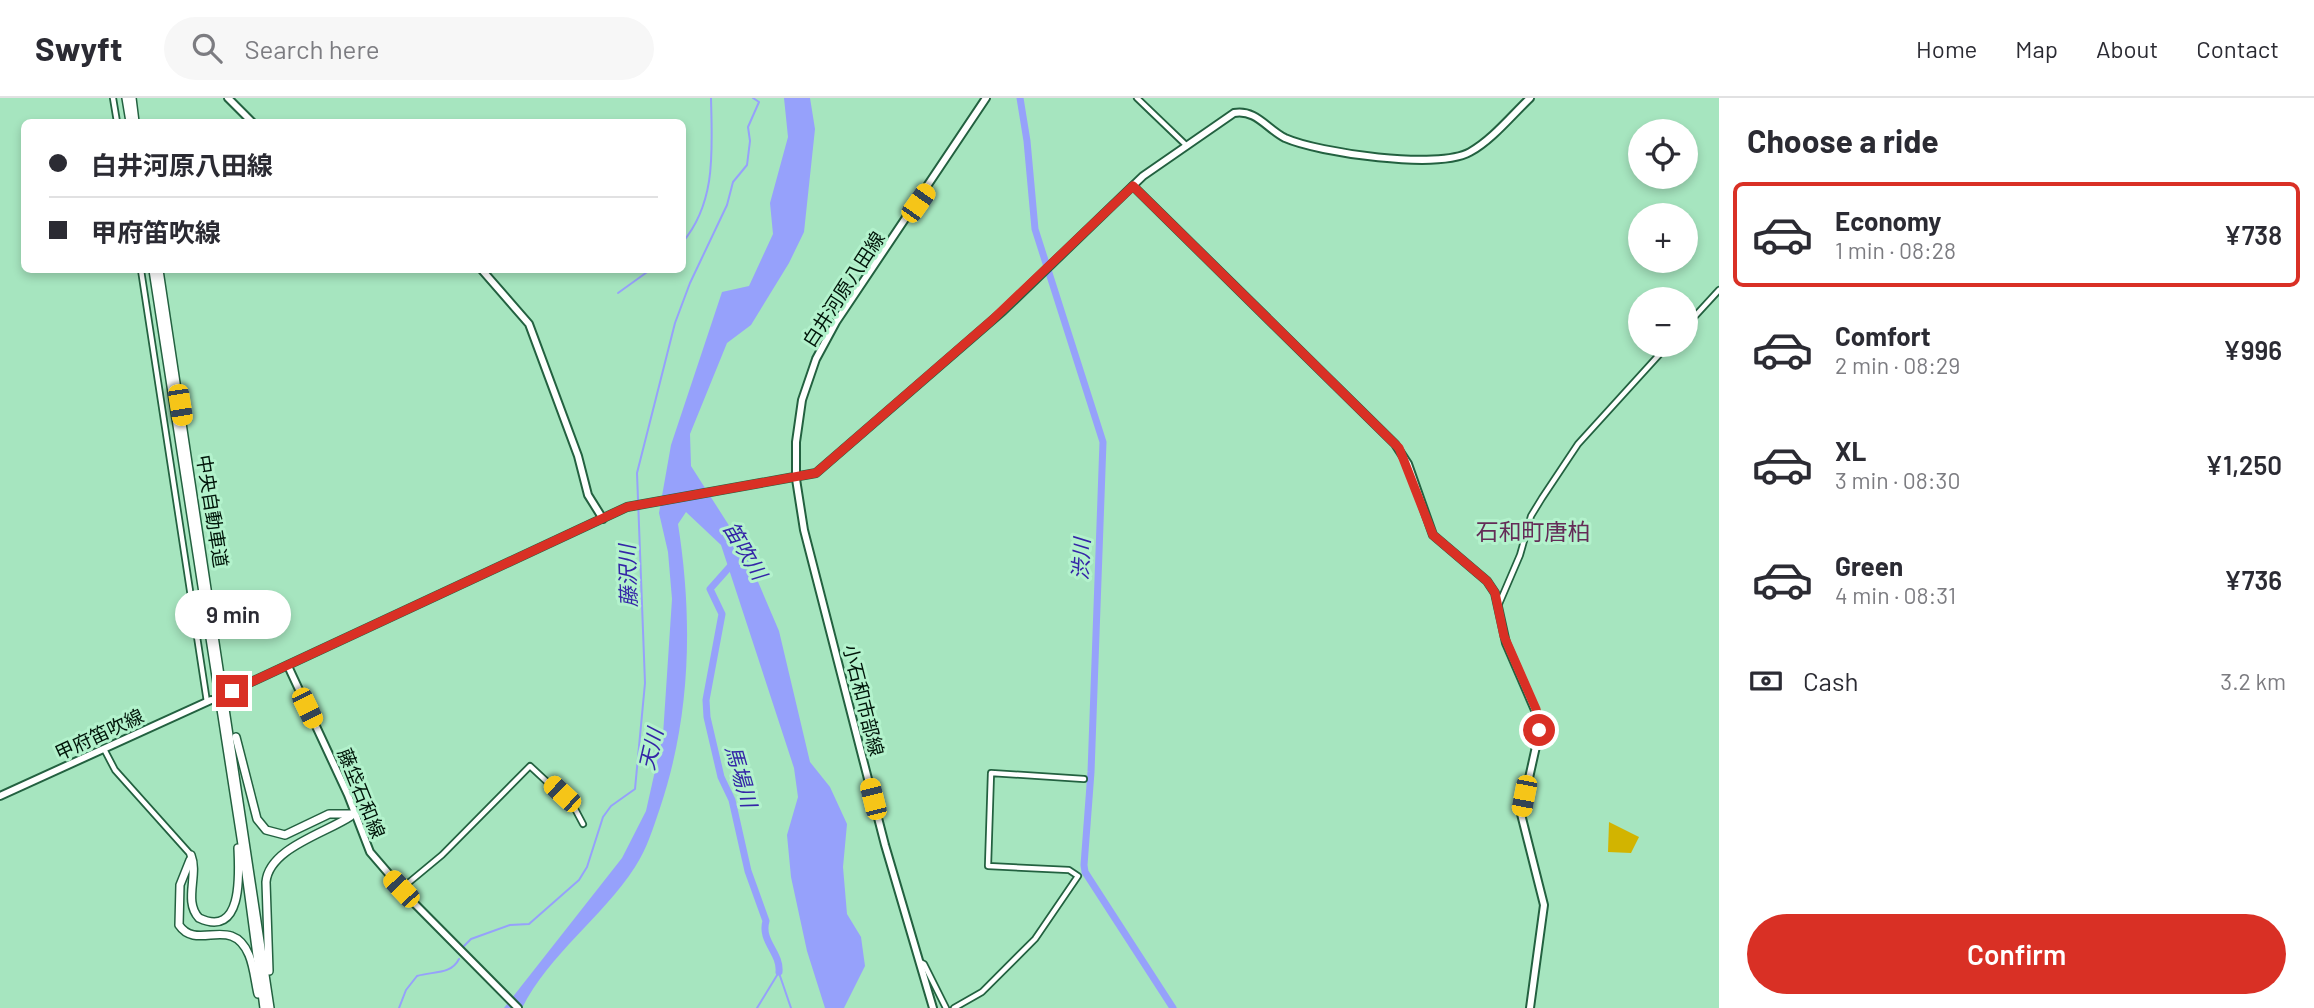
<!DOCTYPE html>
<meta charset="utf-8">
<style>
:root{--surface:#fff;--page:#f7f7f7;--text:#2b2b33;--muted:#7c7c81;--line:#e1e1e2;--accent:#d93025}
body{margin:0;font-family:Barlow,"Noto Sans JP",sans-serif;background:var(--page);color:var(--text);height:100vh;display:flex;flex-direction:column;font-size:26px;white-space:nowrap}
*{box-sizing:border-box;margin:0}
p{font-size:23px;color:var(--muted)}
.icon{flex:none;width:38px;height:38px;fill:none;stroke:currentColor;stroke-width:2;stroke-linecap:round;stroke-linejoin:round}
.map{position:relative;flex:1;overflow:hidden}
.drawer{display:flex;flex-direction:column;background:var(--surface);width:595px}
.drawer>*{flex:none}
.top-card{position:absolute;left:21px;top:21px;width:665px;height:154px;border-radius:10px;box-shadow:0 4px 10px #0003;display:grid;align-content:center;height:154px;padding:0 28px;background:var(--surface)}
.fabs{position:absolute;left:1628px;top:21px;display:grid;gap:14px}
.fabs a{display:grid;place-items:center;width:70px;height:70px;border-radius:50%;background:var(--surface);box-shadow:0 4px 10px #0003;font-size:35px}
.end{position:absolute;width:32px;height:32px;margin:-16px;border:9px solid #d93025;background:#fff;box-shadow:0 0 0 4px #fff}
.from{border-radius:50%}
.bubble{position:absolute;height:49px;border-radius:24px;background:var(--surface);box-shadow:0 4px 10px #0003;font-size:23px;font-weight:600;line-height:49px;text-align:center}
.car{position:absolute;width:21px;height:42px;margin:-21px -10px;border-radius:9px;box-shadow:0 0 5px 2px #0007;background:linear-gradient(#f5c518 24%,#345 0 40%,#f5c518 0 76%,#345 0 86%,#f5c518 0)}
.top-card b{display:flex;align-items:center;gap:24px;height:66px;font-size:26px}
.top-card b+b{border-top:2px solid var(--line)}
.top-card i{width:18px;height:18px;background:var(--text)}
ul{padding:0;list-style:none}
li{display:flex;align-items:center;gap:21px;height:105px;margin:0 14px 10px;padding:0 14px;border:4px solid transparent;border-radius:10px}
li div{flex:1}
li b{display:block;font-size:26px}
li em{font-style:normal;font-weight:600}
li.active{border-color:var(--accent)}
li>.icon{width:63px;height:63px;stroke-width:1.5}
h2{padding:0 28px;font-size:32px;line-height:84px}
.pay{display:flex;align-items:center;gap:18px;height:77px;padding:0 28px;font-size:26px}
.pay p{margin-inline-start:auto}
.primary-button{display:flex;gap:14px;margin-top:auto;padding:14px 28px}
.primary-button a{flex:1;height:80px;border-radius:42px;background:var(--accent);color:#fff;font-size:28px;font-weight:600;line-height:80px;text-align:center}
header{display:flex;align-items:center;gap:42px;box-sizing:border-box;height:98px;padding:0 35px;background:var(--surface);border-bottom:2px solid var(--line)}
header strong{font-size:33px}
nav{display:flex;gap:38px;margin-inline-start:auto;font-size:24px}
.search{width:490px;height:63px;background:var(--page);display:flex;align-items:center;gap:18px;box-sizing:border-box;padding:0 24px;border-radius:38px;color:var(--muted);font-size:26px}
main{display:flex;flex:1;min-height:0}
.map>svg:first-child{display:block}
.green{fill:#d2b400}
.water{fill:#96a1fb}
.lines{fill:none;stroke-linecap:round;stroke-linejoin:round}
.stream{stroke:#96a1fb;stroke-width:2}
.river{stroke:#96a1fb;stroke-width:7}
.minor-casing{stroke:#236140;stroke-width:8}
.major-casing{stroke:#236140;stroke-width:10}
.highway-casing{stroke:#236140;stroke-width:10}
.minor{stroke:#fff;stroke-width:4.5}
.major{stroke:#fff;stroke-width:6}
.highway{stroke:#fff;stroke-width:7}
.route{stroke:#d93025;stroke-width:9}
.labels{text-anchor:middle;dominant-baseline:central;stroke-width:6;stroke-linejoin:round;paint-order:stroke}
.street-label{font-size:19px;fill:#001509;stroke:#b3f2cc}
.water-label{font-size:21px;font-style:italic;fill:#3425a7;stroke:#b3f2cc}
.quarter-label{font-size:23px;fill:#642c57;stroke:#b3f2cc}
</style>
<header>
<strong>Swyft</strong>
<div class="search"><svg class="icon" aria-label="search" viewBox="0 0 24 24"><circle cx="10" cy="10" r="6"/><path d="M15 15l6 6"/></svg>Search here</div>
<nav><a>Home</a><a>Map</a><a>About</a><a>Contact</a></nav>
</header>
<main>
<div class="map">
<svg width="1719" height="910" viewBox="0 0 1719 910">
<rect width="100%" height="100%" fill="#a6e5bf"/>
<path class="green" d="M 1609,724 L 1639,739 L 1631,755 L 1608,754 Z"/>
<path class="water" d="M 784,0 L 810,0 L 815,31 L 804,134 L 789,165 L 751,227 L 727,245 L 690,336 L 691,368 L 744,451 L 779,533 L 810,664 L 830,689 L 847,726 L 843,769 L 847,816 L 861,839 L 865,868 L 844,910 L 825,910 L 807,853 L 791,779 L 787,737 L 798,699 L 794,670 L 721,447 L 686,414 L 678,426 C 693,521 691,618 660,710 C 653,730 647,751 635,769 C 602,820 550,855 522,910 L 504,910 L 622,760 L 646,713 L 663,637 L 672,501 L 668,454 L 659,415 L 671,347 L 722,194 L 749,188 L 773,136 L 770,105 L 788,39 Z"/>
<g class="lines">
<g class="stream">
<path d="M 682,145 C 717,104 712,51 711,0"/>
<path d="M 618,195 L 650,172"/>
<path d="M 463,849 L 471,841 L 510,827 L 529,826 L 579,782 L 587,769 L 603,719 L 611,708 L 635,691 L 645,585 L 637,375 L 675,225 L 690,185 L 727,107 L 733,84 L 747,67 L 750,43 L 748,29 L 759,4 L 753,0"/>
<path d="M 779,875 L 791,910"/>
<path d="M 399,910 L 406,892 L 417,878 C 433,873 451,877 459,861"/>
<path d="M 757,910 L 779,874"/>
</g>
<g class="river">
<path d="M 1020,0 L 1027,43 L 1035,131 L 1103,344 L 1091,674 L 1084,767 L 1085,774 L 1173,910"/>
<path d="M 734,464 L 710,491 L 722,516 L 706,602 L 707,619 L 721,679 L 732,702 L 748,773 L 766,823 C 760,843 781,855 779,874"/>
</g>
<defs>
<g id="minor">
<path d="M 113,0 L 117,24"/>
<path d="M 1137,0 L 1187,48"/>
<path d="M 141,172 L 207,604"/>
<path d="M 1685,229 L 1719,192"/>
<path d="M 1499,506 L 1520,457 L 1531,418 L 1542,400 L 1578,346 L 1668,247"/>
<path d="M 104,651 L 115,672 L 191,757"/>
<path d="M 401,791 L 442,757 L 530,668 L 574,709 L 583,726"/>
<path d="M 920,864 L 924,866 L 946,910"/>
<path d="M 954,910 L 982,894 L 1035,841 L 1078,778 L 1069,772 L 988,768 L 991,675 L 1084,681"/>
</g>
<g id="major">
<path d="M 228,0 L 252,24"/>
<path d="M 1133,88 L 1395,346 L 1408,366 L 1433,437 L 1487,483 L 1495,495 L 1506,545 L 1538,619 L 1537,644 L 1521,716 L 1544,807 L 1530,910"/>
<path d="M 482,172 L 529,226 L 578,358 L 588,397 L 603,421"/>
<path d="M 288,568 L 348,697 L 370,754 L 413,804 L 518,910"/>
<path d="M 232,593 L 627,409 L 816,375 L 1003,213 L 1143,78 L 1234,15 C 1256,11 1267,31 1285,40 C 1319,55 1438,72 1470,54 C 1492,42 1512,17 1530,0"/>
<path d="M 0,698 L 211,602"/>
<path d="M 933,910 L 885,747 L 804,432 L 796,381 L 796,344 L 802,302 L 816,261 L 836,224 L 986,0"/>
</g>
<g id="highway">
<path d="M 126,0 L 130,24"/>
<path d="M 132,0 L 135,24"/>
<path d="M 153,172 L 243,753 L 264,910"/>
<path d="M 159,172 L 270,910"/>
<path d="M 236,639 L 257,721 L 266,732 L 285,737 L 329,716 L 355,716"/>
<path d="M 191,757 C 199,777 183,803 199,820 C 244,841 239,773 238,750"/>
<path d="M 190,762 L 180,787 L 179,827 C 197,854 232,816 249,857 C 254,869 255,883 258,896"/>
<path d="M 269,873 L 266,784 C 269,750 326,735 351,718"/>
</g>
</defs>
<use href="#minor" class="minor-casing"/>
<use href="#major" class="major-casing"/>
<use href="#highway" class="highway-casing"/>
<use href="#minor" class="minor"/>
<use href="#major" class="major"/>
<use href="#highway" class="highway"/>
</g>
<g class="lines">
<path class="route" d="M 232,593 L 627,409 L 816,375 L 991,223 L 1133,88 L 1399,350 L 1433,437 L 1487,483 L 1495,495 L 1504,538 L 1536,611 L 1539,632"/>
</g>
<g class="labels">
<g class="street-label">
<text transform="translate(843 191) rotate(-57)">白井河原八田線</text>
<text transform="translate(213 413) rotate(81)">中央自動車道</text>
<text transform="translate(864 602) rotate(76)">小石和市部線</text>
<text transform="translate(99 636) rotate(-25)">甲府笛吹線</text>
<text transform="translate(362 695) rotate(68)">藤垈石和線</text>
</g>
<g class="water-label">
<text transform="translate(746 452) rotate(59)">笛吹川</text>
<text transform="translate(1080 461) rotate(-87)">渋川</text>
<text transform="translate(627 478) rotate(-92)">藤沢川</text>
<text transform="translate(650 651) rotate(-77)">天川</text>
<text transform="translate(742 678) rotate(74)">馬場川</text>
</g>
<g class="quarter-label">
<text x="1533" y="433">石和町唐柏</text>
</g>
</g>
</svg>
<div class="fabs">
<a><svg class="icon" aria-label="locate" viewBox="0 0 24 24"><circle cx="12" cy="12" r="6"/><path d="M12 2v4M12 18v4M2 12h4M18 12h4"/></svg></a>
<a>+</a>
<a>−</a>
</div>
<i class="end from" style="left:1539px;top:632px"></i>
<i class="end" style="left:232px;top:593px"></i>
<div class="bubble" style="left:175px;top:492px;width:116px">9 min</div>
<i class="car" style="left:918px;top:105px;rotate:35deg"></i>
<i class="car" style="left:180px;top:307px;rotate:171deg"></i>
<i class="car" style="left:307px;top:610px;rotate:154deg"></i>
<i class="car" style="left:562px;top:696px;rotate:313deg"></i>
<i class="car" style="left:1524px;top:698px;rotate:191deg"></i>
<i class="car" style="left:873px;top:701px;rotate:346deg"></i>
<i class="car" style="left:401px;top:791px;rotate:317deg"></i>
<div class="top-card">
<b><i class="from"></i>白井河原八田線</b>
<b><i></i>甲府笛吹線</b>
</div>
</div>
<section class="drawer">
<h2>Choose a ride</h2>
<ul>
<li class="active"><svg class="icon" aria-label="car" viewBox="0 0 24 24"><path d="M5 17H2v-5l4-1 3-4h7l3 4 3 1v5h-3M9 17h6M6 11h13"/><circle cx="7" cy="17" r="2"/><circle cx="17" cy="17" r="2"/></svg><div><b>Economy</b><p>1 min · 08:28</p></div><em>¥738</em></li>
<li><svg class="icon" aria-label="car" viewBox="0 0 24 24"><path d="M5 17H2v-5l4-1 3-4h7l3 4 3 1v5h-3M9 17h6M6 11h13"/><circle cx="7" cy="17" r="2"/><circle cx="17" cy="17" r="2"/></svg><div><b>Comfort</b><p>2 min · 08:29</p></div><em>¥996</em></li>
<li><svg class="icon" aria-label="car" viewBox="0 0 24 24"><path d="M5 17H2v-5l4-1 3-4h7l3 4 3 1v5h-3M9 17h6M6 11h13"/><circle cx="7" cy="17" r="2"/><circle cx="17" cy="17" r="2"/></svg><div><b>XL</b><p>3 min · 08:30</p></div><em>¥1,250</em></li>
<li><svg class="icon" aria-label="car" viewBox="0 0 24 24"><path d="M5 17H2v-5l4-1 3-4h7l3 4 3 1v5h-3M9 17h6M6 11h13"/><circle cx="7" cy="17" r="2"/><circle cx="17" cy="17" r="2"/></svg><div><b>Green</b><p>4 min · 08:31</p></div><em>¥736</em></li>
</ul>
<div class="pay"><svg class="icon" aria-label="cash" viewBox="0 0 24 24"><path d="M3 7h18v10H3z"/><circle cx="12" cy="12" r="2"/></svg>Cash<p>3.2 km</p></div>
<div class="primary-button"><a>Confirm</a></div>
</section>
</main>
